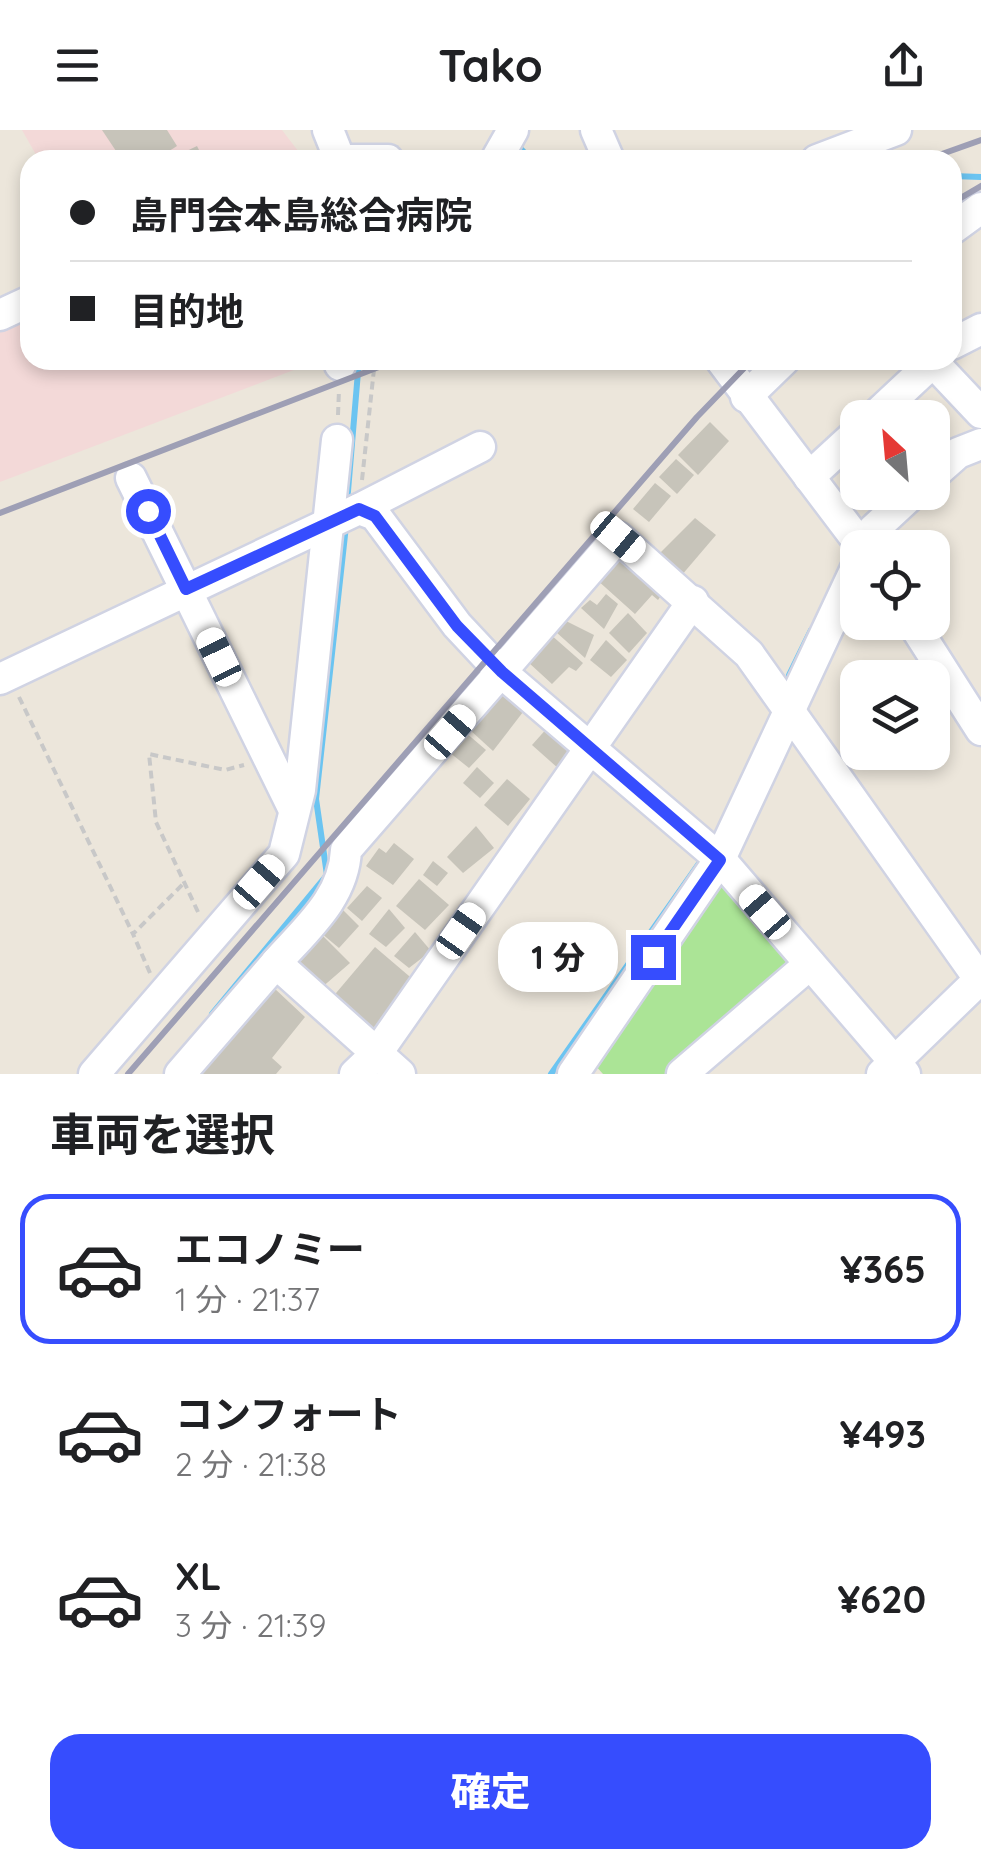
<!DOCTYPE html>
<html lang="ja">
<meta charset="utf-8">
<style>
:root{--surface:#fff;--page:#f2f2f2;--text:#202124;--muted:#757577;--line:#e0e0e0;--accent:#364dfe}
body{margin:0;font-family:Quicksand,"Noto Sans JP",sans-serif;background:var(--page);color:var(--text);height:100vh;display:flex;flex-direction:column;font-size:38px;white-space:nowrap}
*{box-sizing:border-box;margin:0}
p{font-size:32px;color:var(--muted)}
.icon{flex:none;width:55px;height:55px;fill:none;stroke:currentColor;stroke-width:2;stroke-linecap:round;stroke-linejoin:round}
.map{position:relative;height:944px;overflow:hidden}
.side{display:flex;flex-direction:column;background:var(--surface);flex:1}
.side>*{flex:none}
.top-card{position:absolute;left:20px;top:20px;width:942px;height:220px;border-radius:30px;box-shadow:0 5px 15px #0003;display:grid;align-content:center;height:220px;padding:0 50px;background:var(--surface)}
.needle{width:65px;rotate:334deg}
.fabs{position:absolute;left:840px;top:270px;display:grid;gap:20px}
.fabs a{display:grid;place-items:center;width:110px;height:110px;border-radius:20px;background:var(--surface);box-shadow:0 5px 15px #0003;font-size:50px}
.end{position:absolute;width:45px;height:45px;margin:-22px;border:12px solid #364dfe;background:#fff;box-shadow:0 0 0 5px #fff}
.from{border-radius:50%}
.bubble{position:absolute;height:70px;border-radius:30px;background:var(--surface);box-shadow:0 5px 15px #0003;font-size:32px;font-weight:800;line-height:70px;text-align:center}
.car{position:absolute;width:30px;height:60px;margin:-30px -15px;border-radius:12px;box-shadow:0 0 8px 2px #0007;background:linear-gradient(#fff 24%,#345 0 40%,#fff 0 76%,#345 0 86%,#fff 0)}
.top-card b{display:flex;align-items:center;gap:35px;height:95px;font-size:38px}
.top-card b+b{border-top:2px solid var(--line)}
.top-card i{width:25px;height:25px;background:var(--text)}
ul{padding:0;list-style:none}
li{display:flex;align-items:center;gap:30px;height:150px;margin:0 20px 15px;padding:0 30px;border:5px solid transparent;border-radius:30px}
li div{flex:1}
li b{display:block;font-size:38px}
li em{font-style:normal;font-weight:800}
li.active{border-color:var(--accent)}
li>.icon{width:90px;height:90px;stroke-width:1.5}
h2{padding:0 50px;font-size:45px;line-height:120px}
.button{display:flex;gap:20px;margin-top:auto;padding:20px 50px}
.button a{flex:1;height:115px;border-radius:30px;background:var(--accent);color:#fff;font-size:40px;font-weight:800;line-height:115px;text-align:center}
header{display:flex;justify-content:space-between;align-items:center;height:130px;padding:0 50px;background:var(--surface);font-size:45px;font-weight:800}
.map>svg:first-child{display:block}
.medical{fill:#f3d9d8}
.green{fill:#abe496}
.lines{fill:none;stroke-linecap:round;stroke-linejoin:round}
.stream{stroke:#6bc4f1;stroke-width:6}
.building{fill:#c7c4ba}
.minor-casing{stroke:#d0d3e3;stroke-width:35}
.path{stroke:#c8c8c8;stroke-width:4;stroke-dasharray:8 5;stroke-linecap:butt}
.minor{stroke:#fff;stroke-width:30}
.rail{stroke:#9e9fb5;stroke-width:6}
.route{stroke:#364dfe;stroke-width:12}
</style>
<header><svg class="icon" aria-label="menu" viewBox="0 0 24 24"><path d="M4 6h16M4 12h16M4 18h16"/></svg>Tako<svg class="icon" aria-label="share" viewBox="0 0 24 24"><path d="M12 15V3M7 8l5-5 5 5M5 13v7h14v-7"/></svg></header>
<div class="map">
<svg width="981" height="944" viewBox="0 0 981 944">
<rect width="100%" height="100%" fill="#ece6db"/>
<g class="medical">
<path d="M 22,0 L 282,0 L 305,30 L 39,30 Z"/>
<path d="M 30,179 L 30,230 L 320,230 L 0,352 L 0,192 Z"/>
</g>
<path class="green" d="M 720,729 L 810,834 L 682,944 L 603,944 L 586,925 Z"/>
<g class="lines">
<g class="stream">
<path d="M 517,15 L 532,30"/>
<path d="M 952,46 L 981,47"/>
<path d="M 347,373 L 359,230"/>
<path d="M 789,545 L 811,500"/>
<path d="M 212,884 L 327,745 L 316,669 L 346,396"/>
<path d="M 551,944 L 700,732"/>
</g>
</g>
<g class="building">
<path d="M 102,0 L 167,0 L 177,16 L 155,30 L 122,30 Z"/>
<path d="M 197,16 L 204,30 L 168,30 Z"/>
<path d="M 710,292 L 729,311 L 698,345 L 678,325 Z"/>
<path d="M 676,329 L 694,345 L 677,364 L 659,347 Z"/>
<path d="M 655,353 L 671,366 L 649,392 L 633,379 Z"/>
<path d="M 695,388 L 716,405 L 681,446 L 657,426 Z"/>
<path d="M 619,423 L 665,460 L 658,470 L 652,465 L 635,484 L 596,449 Z"/>
<path d="M 606,464 L 618,474 L 604,499 L 581,478 L 590,470 L 597,475 Z"/>
<path d="M 628,483 L 647,503 L 629,523 L 609,503 Z"/>
<path d="M 566,491 L 594,505 L 585,528 L 556,502 Z"/>
<path d="M 550,504 L 583,533 L 576,541 L 569,537 L 552,554 L 528,532 Z"/>
<path d="M 606,510 L 627,530 L 611,547 L 590,530 Z"/>
<path d="M 499,563 L 523,582 L 493,621 L 470,600 Z"/>
<path d="M 549,596 L 576,620 L 559,639 L 532,615 Z"/>
<path d="M 465,602 L 486,620 L 469,638 L 449,622 Z"/>
<path d="M 477,637 L 494,653 L 480,668 L 463,653 Z"/>
<path d="M 507,649 L 530,669 L 508,696 L 484,675 Z"/>
<path d="M 476,696 L 494,718 L 463,743 L 447,727 Z"/>
<path d="M 394,713 L 414,729 L 393,755 L 366,736 L 379,718 L 386,723 Z"/>
<path d="M 433,731 L 448,743 L 437,756 L 423,745 Z"/>
<path d="M 419,749 L 449,775 L 425,800 L 396,776 Z"/>
<path d="M 367,756 L 382,768 L 362,791 L 347,778 Z"/>
<path d="M 389,779 L 405,798 L 386,817 L 369,804 Z"/>
<path d="M 343,780 L 359,796 L 339,818 L 321,803 Z"/>
<path d="M 415,802 L 431,821 L 409,838 L 394,826 Z"/>
<path d="M 321,804 L 350,833 L 320,859 L 296,838 L 300,833 L 296,830 Z"/>
<path d="M 375,817 L 416,852 L 373,903 L 331,869 Z"/>
<path d="M 274,858 L 305,887 L 272,928 L 282,937 L 276,944 L 201,944 Z"/>
</g>
<g class="lines">
<defs>
<g id="minor">
<path d="M 328,0 L 340,30"/>
<path d="M 596,0 L 609,30"/>
<path d="M 337,30 L 388,30"/>
<path d="M 496,30 L 513,0"/>
<path d="M 817,30 L 896,0"/>
<path d="M 952,99 L 981,78"/>
<path d="M 0,185 L 30,171"/>
<path d="M 952,214 L 981,199"/>
<path d="M 721,230 L 863,418"/>
<path d="M 931,230 L 981,283"/>
<path d="M 340,235 L 341,230"/>
<path d="M 746,267 L 784,230"/>
<path d="M 873,288 L 935,230"/>
<path d="M 932,346 L 958,323 L 981,314"/>
<path d="M 809,347 L 858,302"/>
<path d="M 131,348 L 294,680"/>
<path d="M 359,379 L 480,317"/>
<path d="M 865,418 L 873,400 L 914,362"/>
<path d="M 912,492 L 981,600"/>
<path d="M 0,549 L 359,379 L 375,385 L 457,495 L 501,542 L 720,729 L 905,944"/>
<path d="M 276,833 C 306,799 344,768 346,720 L 618,407 L 749,524 L 980,850"/>
<path d="M 94,944 L 284,724 L 300,660 L 337,310"/>
<path d="M 180,944 L 276,833 L 400,944"/>
<path d="M 355,944 L 377,923 L 693,471"/>
<path d="M 573,944 L 720,729 L 858,434"/>
<path d="M 682,944 L 810,834"/>
<path d="M 882,944 L 981,848"/>
</g>
</defs>
<use href="#minor" class="minor-casing"/>
<g class="path">
<path d="M 338,285 L 339,260"/>
<path d="M 362,350 L 375,230"/>
<path d="M 19,567 L 133,804"/>
<path d="M 198,782 L 156,692 L 149,624 L 225,640 L 244,635"/>
<path d="M 150,843 L 133,804 L 184,753"/>
</g>
<use href="#minor" class="minor"/>
<g class="rail">
<path d="M 925,30 L 981,10"/>
<path d="M 952,73 L 981,56"/>
<path d="M 0,383 L 397,230"/>
<path d="M 128,944 L 697,287 L 752,230"/>
</g>
</g>
<g class="lines">
<path class="route" d="M 148,381 L 186,459 L 359,379 L 375,386 L 457,496 L 502,542 L 720,730 L 653,827"/>
</g>
</svg>
<div class="fabs">
<a><svg class="needle" viewBox="-14 -14 28 28"><path d="M0-13l5 13h-10z" fill="#e53935"/><path d="M0 13l5-13h-10z" fill="#757577"/></svg></a>
<a><svg class="icon" aria-label="locate" viewBox="0 0 24 24"><circle cx="12" cy="12" r="6"/><path d="M12 2v4M12 18v4M2 12h4M18 12h4"/></svg></a>
<a><svg class="icon" aria-label="layers" viewBox="0 0 24 24"><path d="M12 4l9 5-9 5-9-5zM3 14l9 5 9-5"/></svg></a>
</div>
<i class="end from" style="left:148px;top:381px"></i>
<i class="end" style="left:653px;top:827px"></i>
<div class="bubble" style="left:498px;top:792px;width:120px">1 分</div>
<i class="car" style="left:618px;top:407px;rotate:130deg"></i>
<i class="car" style="left:219px;top:527px;rotate:334deg"></i>
<i class="car" style="left:450px;top:602px;rotate:41deg"></i>
<i class="car" style="left:259px;top:752px;rotate:41deg"></i>
<i class="car" style="left:765px;top:782px;rotate:319deg"></i>
<i class="car" style="left:461px;top:801px;rotate:35deg"></i>
<div class="top-card">
<b><i class="from"></i>島門会本島総合病院</b>
<b><i></i>目的地</b>
</div>
</div>
<section class="side">
<h2>車両を選択</h2>
<ul>
<li class="active"><svg class="icon" aria-label="car" viewBox="0 0 24 24"><path d="M5 17H2v-5l4-1 3-4h7l3 4 3 1v5h-3M9 17h6M6 11h13"/><circle cx="7" cy="17" r="2"/><circle cx="17" cy="17" r="2"/></svg><div><b>エコノミー</b><p>1 分 · 21:37</p></div><em>¥365</em></li>
<li><svg class="icon" aria-label="car" viewBox="0 0 24 24"><path d="M5 17H2v-5l4-1 3-4h7l3 4 3 1v5h-3M9 17h6M6 11h13"/><circle cx="7" cy="17" r="2"/><circle cx="17" cy="17" r="2"/></svg><div><b>コンフォート</b><p>2 分 · 21:38</p></div><em>¥493</em></li>
<li><svg class="icon" aria-label="car" viewBox="0 0 24 24"><path d="M5 17H2v-5l4-1 3-4h7l3 4 3 1v5h-3M9 17h6M6 11h13"/><circle cx="7" cy="17" r="2"/><circle cx="17" cy="17" r="2"/></svg><div><b>XL</b><p>3 分 · 21:39</p></div><em>¥620</em></li>
</ul>
<div class="button"><a>確定</a></div>
</section>
